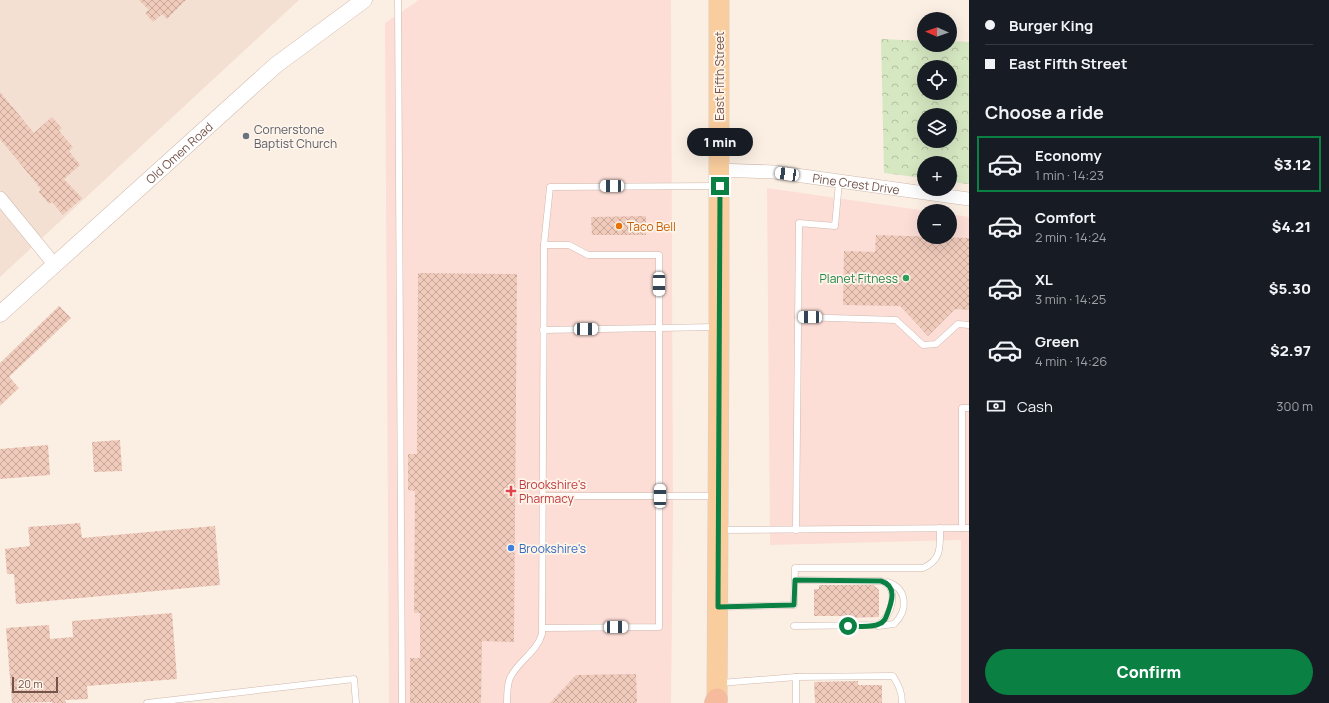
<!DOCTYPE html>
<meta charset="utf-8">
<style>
:root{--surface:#171b24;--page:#242831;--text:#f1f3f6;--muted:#9ea1a6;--line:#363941;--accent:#0b8043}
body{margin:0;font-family:Manrope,sans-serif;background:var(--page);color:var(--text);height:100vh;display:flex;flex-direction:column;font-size:15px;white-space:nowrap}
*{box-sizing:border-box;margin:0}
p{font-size:13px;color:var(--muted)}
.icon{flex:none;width:22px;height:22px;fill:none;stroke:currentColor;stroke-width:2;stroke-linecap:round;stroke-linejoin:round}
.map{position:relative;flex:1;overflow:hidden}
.panel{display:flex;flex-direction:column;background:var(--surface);width:360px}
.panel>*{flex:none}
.hud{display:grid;align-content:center;height:88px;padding:0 16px;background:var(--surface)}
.needle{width:26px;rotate:272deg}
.buttons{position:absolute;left:917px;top:12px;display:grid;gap:8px}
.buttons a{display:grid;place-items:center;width:40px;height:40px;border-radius:50%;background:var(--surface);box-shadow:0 4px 16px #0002;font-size:20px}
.scale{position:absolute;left:12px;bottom:10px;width:46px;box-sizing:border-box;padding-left:4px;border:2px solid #73544a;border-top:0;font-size:11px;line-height:14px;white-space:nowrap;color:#73544a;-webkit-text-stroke:3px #fff4e9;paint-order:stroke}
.end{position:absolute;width:18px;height:18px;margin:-9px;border:5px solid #0b8043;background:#fff;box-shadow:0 0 0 2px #fff}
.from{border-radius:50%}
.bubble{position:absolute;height:28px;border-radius:14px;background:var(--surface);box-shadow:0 4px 16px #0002;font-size:13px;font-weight:800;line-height:28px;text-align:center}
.car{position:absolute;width:12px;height:24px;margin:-12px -6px;border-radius:5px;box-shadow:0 0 3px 1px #0007;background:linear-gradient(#fff 24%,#345 0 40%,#fff 0 76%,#345 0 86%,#fff 0)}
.hud b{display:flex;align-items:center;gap:14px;height:38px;font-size:15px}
.hud b+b{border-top:1px solid var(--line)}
.hud i{width:10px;height:10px;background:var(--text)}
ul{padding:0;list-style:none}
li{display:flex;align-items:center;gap:12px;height:56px;margin:0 8px 6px;padding:0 8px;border:2px solid transparent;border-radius:0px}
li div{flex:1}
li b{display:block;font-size:15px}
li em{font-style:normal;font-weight:800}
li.selected{border-color:var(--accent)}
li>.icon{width:36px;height:36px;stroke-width:1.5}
h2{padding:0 16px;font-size:18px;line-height:48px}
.pay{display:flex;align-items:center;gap:10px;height:44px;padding:0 16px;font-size:15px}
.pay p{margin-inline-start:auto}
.cta{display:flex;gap:8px;margin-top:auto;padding:8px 16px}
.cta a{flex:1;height:46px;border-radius:24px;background:var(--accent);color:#fff;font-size:16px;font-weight:800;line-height:46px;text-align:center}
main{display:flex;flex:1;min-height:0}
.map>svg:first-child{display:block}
.residential{fill:#f3e0d2}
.commercial{fill:#fcded7}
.forest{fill:url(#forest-crowns);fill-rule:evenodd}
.building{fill:url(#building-cross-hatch)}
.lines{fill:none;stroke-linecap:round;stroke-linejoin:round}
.service-casing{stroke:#cfb8ad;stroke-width:7}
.minor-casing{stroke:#cfb8ad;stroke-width:14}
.tertiary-casing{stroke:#cfb8ad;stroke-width:17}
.primary-casing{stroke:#d8cfcc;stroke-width:21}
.trunk-casing{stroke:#d8cfcc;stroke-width:22}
.service{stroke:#fff;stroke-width:6}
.minor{stroke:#fff;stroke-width:13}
.tertiary{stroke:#fff;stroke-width:16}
.primary{stroke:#f9cd9d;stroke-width:20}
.trunk{stroke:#f6bb9c;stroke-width:21}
.route{stroke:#0b8043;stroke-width:5}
.worship-dot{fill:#6b7280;stroke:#fff4e9;stroke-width:1.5}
.food-dot{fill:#e8710a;stroke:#fff4e9;stroke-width:1.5}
.leisure-dot{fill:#2e9e5b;stroke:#fff4e9;stroke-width:1.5}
.health-dot{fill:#e0444e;stroke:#fff4e9;stroke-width:1.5}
.shop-dot{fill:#3f7fe0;stroke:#fff4e9;stroke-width:1.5}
.labels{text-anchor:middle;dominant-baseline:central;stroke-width:3.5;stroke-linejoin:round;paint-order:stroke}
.street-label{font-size:12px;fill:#73544a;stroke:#fff4e9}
.worship-label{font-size:12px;fill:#5b616d;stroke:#fff4e9;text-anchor:start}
.food-label{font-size:12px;fill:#c56008;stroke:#fff4e9;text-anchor:start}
.leisure-label{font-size:12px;fill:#27864d;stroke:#fff4e9;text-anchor:end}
.health-label{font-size:12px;fill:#be3a42;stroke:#fff4e9;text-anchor:start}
.shop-label{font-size:12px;fill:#366cbe;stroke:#fff4e9;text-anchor:start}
</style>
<main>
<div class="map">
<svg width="969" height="703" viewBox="0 0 969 703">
<defs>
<pattern id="forest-crowns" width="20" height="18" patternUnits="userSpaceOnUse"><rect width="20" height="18" fill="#d6e8c2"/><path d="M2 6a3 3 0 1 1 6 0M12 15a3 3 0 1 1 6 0" fill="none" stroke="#b2bfa0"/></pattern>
<pattern id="building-cross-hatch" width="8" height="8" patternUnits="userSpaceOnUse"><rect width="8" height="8" fill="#f0cbbb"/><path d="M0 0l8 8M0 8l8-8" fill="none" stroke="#c7a79a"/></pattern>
</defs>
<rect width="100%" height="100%" fill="#fbefe3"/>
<path class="residential" d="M 0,0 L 299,0 L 0,277 Z"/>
<g class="commercial">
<path d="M 419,0 L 671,0 L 673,511 L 671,703 L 389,703 L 385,23 Z"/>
<path d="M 767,188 L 927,211 L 924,211 L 924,237 L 950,237 L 950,214 L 969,217 L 969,703 L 961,703 L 961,540 L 770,545 Z"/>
</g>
<path class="forest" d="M 881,39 L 924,41 L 924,45 L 950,45 L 950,41 L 969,42 L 969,184 L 950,182 L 950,163 L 924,163 L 924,178 L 884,173 ZM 924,67 L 950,67 L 950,93 L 924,93 ZM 924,115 L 950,115 L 950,141 L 924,141 Z"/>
<g class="building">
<path d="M 139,0 L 186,0 L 167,19 L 162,14 L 153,22 L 145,13 L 149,10 Z"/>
<path d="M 0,92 L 34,133 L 52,117 L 62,128 L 59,131 L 73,147 L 69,151 L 80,165 L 64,179 L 82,198 L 63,215 L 52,202 L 49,204 L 39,192 L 41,189 L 0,139 Z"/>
<path d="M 646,216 L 646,235 L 592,235 L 591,217 Z"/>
<path d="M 876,235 L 969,238 L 969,310 L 955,309 L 928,336 L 900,306 L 843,305 L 844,251 L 875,252 Z"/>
<path d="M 418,273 L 517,274 L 514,642 L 482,641 L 481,703 L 410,703 L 410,658 L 420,658 L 420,613 L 414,613 L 415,491 L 408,490 L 408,454 L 417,454 Z"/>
<path d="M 59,306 L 71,318 L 9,377 L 19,388 L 0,406 L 0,363 Z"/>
<path d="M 120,440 L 122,471 L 94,472 L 92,442 Z"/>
<path d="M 48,445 L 50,475 L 0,479 L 0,449 Z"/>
<path d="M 80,523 L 82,538 L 215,526 L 220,585 L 16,604 L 14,574 L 7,574 L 5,549 L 30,546 L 28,527 Z"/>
<path d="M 819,585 L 873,585 L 879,590 L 879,617 L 844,618 L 844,616 L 814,616 L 814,589 L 819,589 Z"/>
<path d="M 172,613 L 177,679 L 87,686 L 88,699 L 65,700 L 66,703 L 52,703 L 52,702 L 12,703 L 6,628 L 49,625 L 50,639 L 73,637 L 72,621 Z"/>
<path d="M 636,674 L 637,703 L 550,703 L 576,675 Z"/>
<path d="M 858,681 L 858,685 L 882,685 L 882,703 L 815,703 L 814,682 Z"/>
</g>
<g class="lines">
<defs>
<g id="service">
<path d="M 398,0 L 402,703"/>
<path d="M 798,317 L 896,320 L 923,345 L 936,344 L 958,324 L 969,325"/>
<path d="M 543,330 L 716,327"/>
<path d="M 542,496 L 715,496"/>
<path d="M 962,528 L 962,408 L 969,408"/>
<path d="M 721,530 L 969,528"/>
<path d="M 796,530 L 799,223 L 835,226 L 839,182"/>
<path d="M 719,607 L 794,605 L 795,568 L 923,568 C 942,560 940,546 940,528"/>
<path d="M 794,626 L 878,625 C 891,618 901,587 881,581 L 795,580"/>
<path d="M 878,626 L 894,624 C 908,611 908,589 888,582"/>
<path d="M 543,628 L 659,627 L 659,255 L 588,255 L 569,245 L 544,245"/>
<path d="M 796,677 L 893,676 C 899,686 902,692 902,703"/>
<path d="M 720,683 L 796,677 L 796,703"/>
<path d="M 147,703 L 354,679 L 356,703"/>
<path d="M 507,703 C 507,695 507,685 510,678 C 518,661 537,652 542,634 L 544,245 L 550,187 L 716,186"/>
</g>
<g id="minor">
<path id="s1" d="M 720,170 L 774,172 L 969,199"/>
<path d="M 0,198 L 54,264"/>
</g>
<g id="tertiary">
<path id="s2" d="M 0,314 L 276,65 L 364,0"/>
</g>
<path id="primary" d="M 717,703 L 719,327 L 719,0"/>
<path id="trunk" d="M 715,703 L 717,699"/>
</defs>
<use href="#service" class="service-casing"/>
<use href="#minor" class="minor-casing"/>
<use href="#tertiary" class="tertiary-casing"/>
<use href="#primary" class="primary-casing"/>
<use href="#trunk" class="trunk-casing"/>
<use href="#service" class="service"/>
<use href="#minor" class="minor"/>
<use href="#tertiary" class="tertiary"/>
<use href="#primary" class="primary"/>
<use href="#trunk" class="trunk"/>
</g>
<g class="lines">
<path class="route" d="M 720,186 L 718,607 L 794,605 L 795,580 L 881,581 C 897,586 892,601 888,612 C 886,617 885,622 879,624 C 871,628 857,626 848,626"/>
</g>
<circle class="worship-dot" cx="246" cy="136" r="4"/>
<circle class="food-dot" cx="619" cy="226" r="4"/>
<circle class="leisure-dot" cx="906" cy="278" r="4"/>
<path class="health-dot" d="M509 485h4v4h4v4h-4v4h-4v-4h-4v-4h4z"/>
<circle class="shop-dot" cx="511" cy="548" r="4"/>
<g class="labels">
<g class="street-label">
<text transform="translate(719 76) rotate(-90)">East Fifth Street</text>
<text stroke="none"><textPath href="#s2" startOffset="241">Old Omen Road</textPath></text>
<text stroke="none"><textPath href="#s1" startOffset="137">Pine Crest Drive</textPath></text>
</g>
<g class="worship-label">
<text x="254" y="129">Cornerstone<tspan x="254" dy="14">Baptist Church</tspan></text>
</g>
<g class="food-label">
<text x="627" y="226">Taco Bell</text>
</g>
<g class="leisure-label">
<text x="898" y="278">Planet Fitness</text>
</g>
<g class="health-label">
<text x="519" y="484">Brookshire's<tspan x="519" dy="14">Pharmacy</tspan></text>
</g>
<g class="shop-label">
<text x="519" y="548">Brookshire's</text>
</g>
</g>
</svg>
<div class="buttons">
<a><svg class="needle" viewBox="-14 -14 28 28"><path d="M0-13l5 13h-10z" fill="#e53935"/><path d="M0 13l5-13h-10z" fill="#9ea1a6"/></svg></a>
<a><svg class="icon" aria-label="locate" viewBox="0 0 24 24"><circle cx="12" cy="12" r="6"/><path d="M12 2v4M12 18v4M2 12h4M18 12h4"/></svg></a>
<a><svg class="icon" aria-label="layers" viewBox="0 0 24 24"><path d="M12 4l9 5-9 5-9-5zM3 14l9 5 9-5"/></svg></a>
<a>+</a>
<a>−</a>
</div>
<div class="scale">20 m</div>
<i class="end from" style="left:848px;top:626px"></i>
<i class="end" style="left:720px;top:186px"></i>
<div class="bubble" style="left:687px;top:128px;width:66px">1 min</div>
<i class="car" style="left:787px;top:174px;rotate:278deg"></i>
<i class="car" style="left:612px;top:186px;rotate:270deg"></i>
<i class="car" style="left:659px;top:284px;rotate:180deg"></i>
<i class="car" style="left:810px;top:317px;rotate:271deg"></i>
<i class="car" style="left:586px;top:329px;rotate:89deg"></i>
<i class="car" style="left:660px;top:496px;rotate:0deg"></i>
<i class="car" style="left:616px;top:627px;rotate:89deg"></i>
</div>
<section class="panel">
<div class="hud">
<b><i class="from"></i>Burger King</b>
<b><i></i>East Fifth Street</b>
</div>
<h2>Choose a ride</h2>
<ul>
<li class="selected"><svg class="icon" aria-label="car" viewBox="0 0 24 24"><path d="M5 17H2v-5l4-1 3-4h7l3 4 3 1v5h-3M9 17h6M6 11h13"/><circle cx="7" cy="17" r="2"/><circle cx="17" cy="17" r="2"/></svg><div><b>Economy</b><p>1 min · 14:23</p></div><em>$3.12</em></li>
<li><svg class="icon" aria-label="car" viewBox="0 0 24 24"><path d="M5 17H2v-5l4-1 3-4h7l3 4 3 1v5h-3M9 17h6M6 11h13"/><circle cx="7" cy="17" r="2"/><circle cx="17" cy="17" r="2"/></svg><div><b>Comfort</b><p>2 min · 14:24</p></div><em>$4.21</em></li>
<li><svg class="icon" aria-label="car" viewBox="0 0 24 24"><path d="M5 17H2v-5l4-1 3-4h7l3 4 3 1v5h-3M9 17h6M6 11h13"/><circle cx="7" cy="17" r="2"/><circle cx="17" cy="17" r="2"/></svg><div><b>XL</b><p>3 min · 14:25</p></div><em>$5.30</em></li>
<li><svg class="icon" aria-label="car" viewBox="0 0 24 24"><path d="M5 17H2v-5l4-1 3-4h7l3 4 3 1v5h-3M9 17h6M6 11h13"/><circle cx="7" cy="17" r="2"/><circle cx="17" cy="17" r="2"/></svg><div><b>Green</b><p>4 min · 14:26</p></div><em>$2.97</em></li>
</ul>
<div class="pay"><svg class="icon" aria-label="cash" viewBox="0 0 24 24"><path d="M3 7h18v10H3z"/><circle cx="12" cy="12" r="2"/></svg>Cash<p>300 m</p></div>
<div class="cta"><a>Confirm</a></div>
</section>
</main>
